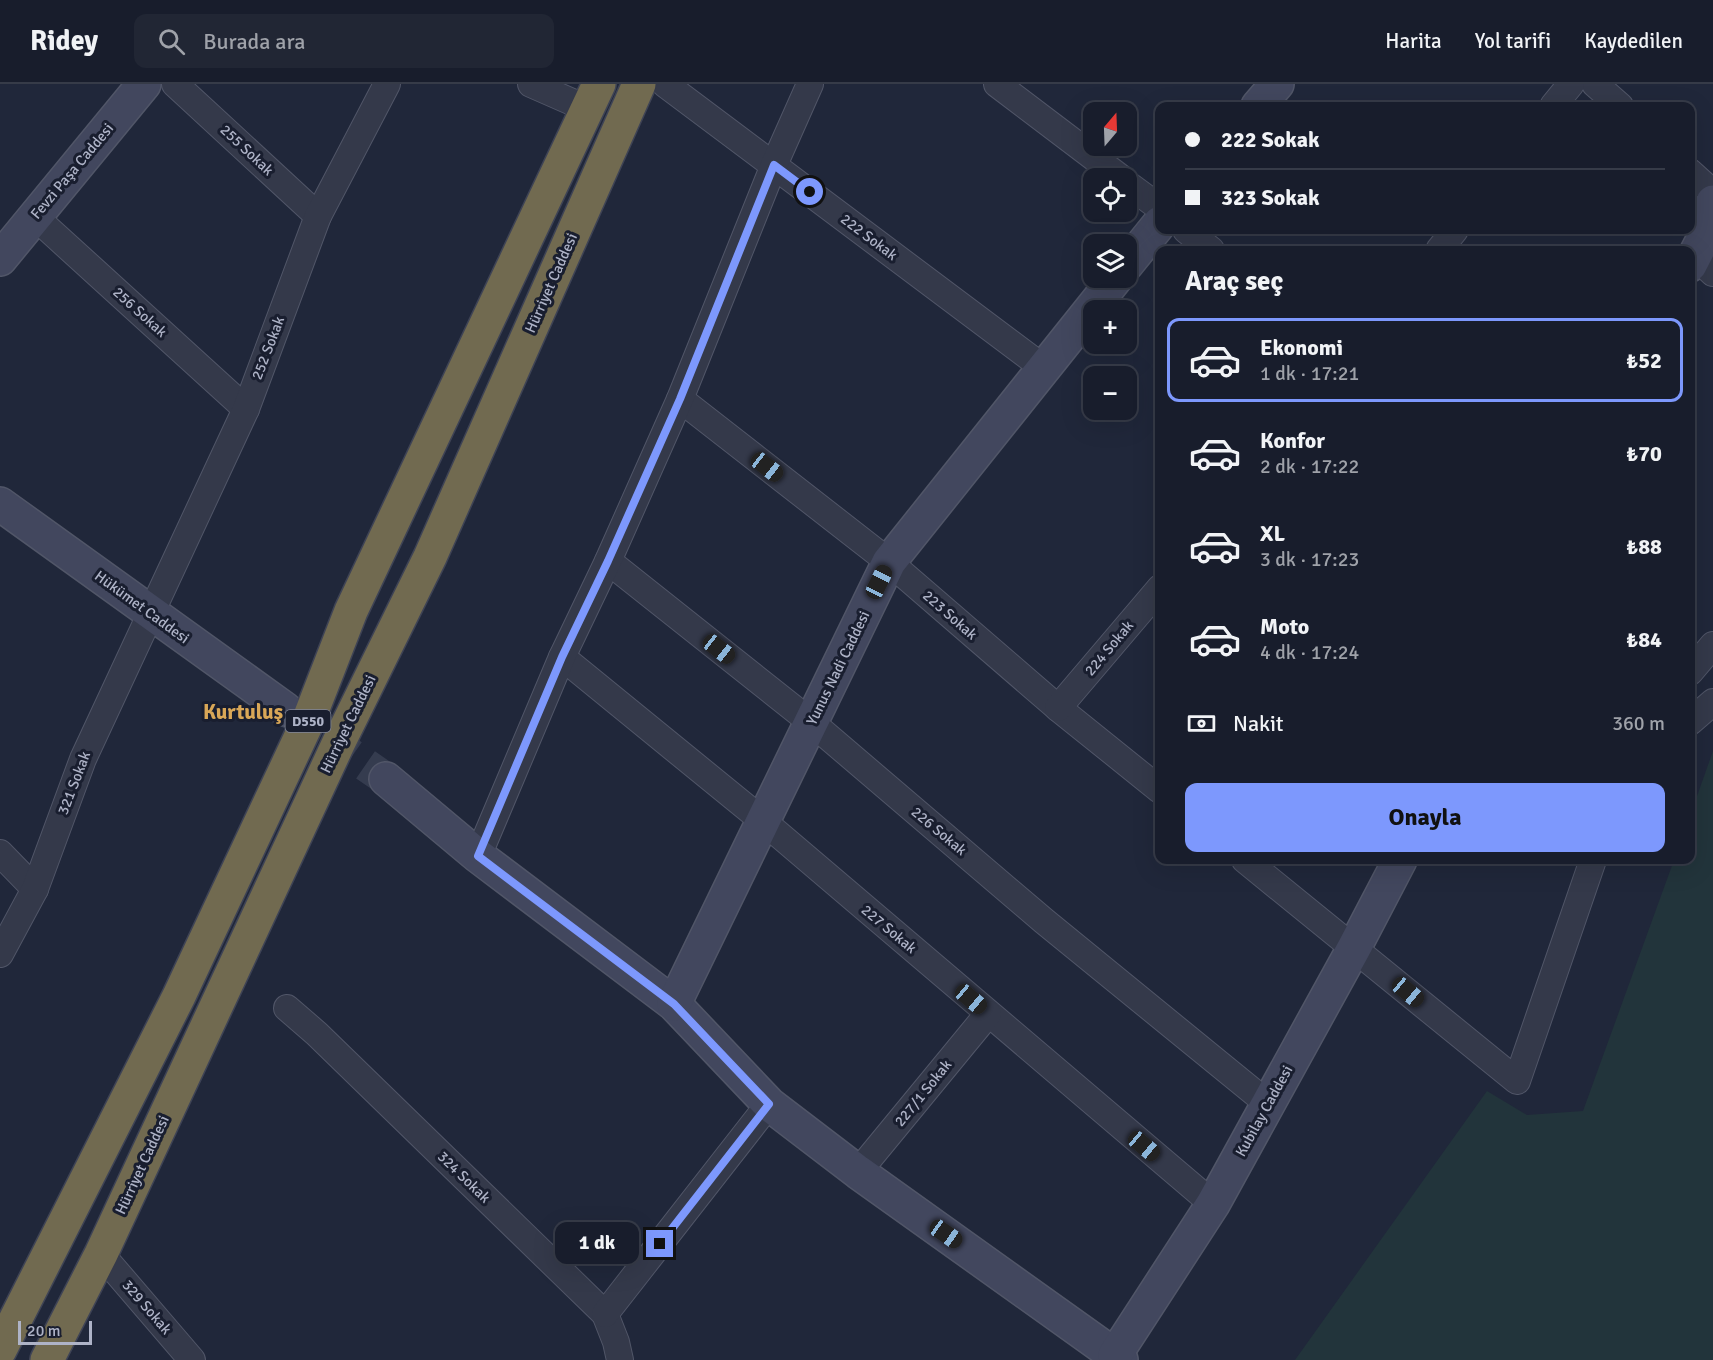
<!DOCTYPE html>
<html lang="tr">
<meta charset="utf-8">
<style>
:root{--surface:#181d2c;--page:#212634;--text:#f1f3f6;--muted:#9fa2a9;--line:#363b48;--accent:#7d98fd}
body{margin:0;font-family:Signika,sans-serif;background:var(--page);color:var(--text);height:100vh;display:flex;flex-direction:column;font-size:22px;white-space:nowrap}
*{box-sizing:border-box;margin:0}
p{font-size:20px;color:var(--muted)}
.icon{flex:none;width:33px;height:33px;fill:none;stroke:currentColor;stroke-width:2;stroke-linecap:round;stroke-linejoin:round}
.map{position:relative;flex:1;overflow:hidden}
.side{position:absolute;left:1155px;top:162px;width:540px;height:618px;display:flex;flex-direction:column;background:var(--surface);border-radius:12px;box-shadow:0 6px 24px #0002,0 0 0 2px var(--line)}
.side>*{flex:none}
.top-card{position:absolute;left:1155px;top:18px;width:540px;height:132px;border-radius:12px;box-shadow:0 6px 24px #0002,0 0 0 2px var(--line);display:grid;align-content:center;height:132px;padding:0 30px;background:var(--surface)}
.needle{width:39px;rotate:19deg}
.controls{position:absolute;left:1083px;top:18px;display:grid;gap:12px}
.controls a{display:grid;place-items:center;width:54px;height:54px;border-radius:12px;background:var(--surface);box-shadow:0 6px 24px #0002,0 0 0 2px var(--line);font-size:30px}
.scale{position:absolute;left:18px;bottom:15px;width:74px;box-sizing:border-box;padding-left:6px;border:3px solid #aeb3c7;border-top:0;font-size:16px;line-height:21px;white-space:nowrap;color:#aeb3c7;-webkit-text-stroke:4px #191e2f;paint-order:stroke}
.end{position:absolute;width:27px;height:27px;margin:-14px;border:8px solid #7d98fd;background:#111;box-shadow:0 0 0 3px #111}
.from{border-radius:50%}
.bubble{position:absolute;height:42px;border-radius:12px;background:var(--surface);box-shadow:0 6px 24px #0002,0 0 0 2px var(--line);font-size:20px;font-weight:800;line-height:42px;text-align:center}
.car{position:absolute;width:18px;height:36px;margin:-18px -9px;border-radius:8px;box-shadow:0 0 4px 2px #0007;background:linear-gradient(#222 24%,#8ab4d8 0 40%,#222 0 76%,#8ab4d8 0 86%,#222 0)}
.top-card b{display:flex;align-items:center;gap:21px;height:57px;font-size:22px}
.top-card b+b{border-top:2px solid var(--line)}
.top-card i{width:15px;height:15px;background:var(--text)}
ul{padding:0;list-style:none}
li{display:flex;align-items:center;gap:18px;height:84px;margin:0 12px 9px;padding:0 18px;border:3px solid transparent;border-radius:12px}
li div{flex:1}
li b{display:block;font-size:22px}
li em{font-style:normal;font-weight:800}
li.current{border-color:var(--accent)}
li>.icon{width:54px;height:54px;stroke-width:1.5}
h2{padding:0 30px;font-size:27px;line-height:72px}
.pay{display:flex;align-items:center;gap:15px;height:66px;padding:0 30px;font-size:22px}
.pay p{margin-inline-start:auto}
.action{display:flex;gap:12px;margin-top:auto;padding:12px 30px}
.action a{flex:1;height:69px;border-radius:12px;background:var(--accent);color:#111;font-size:24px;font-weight:800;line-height:69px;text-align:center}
header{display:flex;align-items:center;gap:36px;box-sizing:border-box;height:84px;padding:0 30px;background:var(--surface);border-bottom:2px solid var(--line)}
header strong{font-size:28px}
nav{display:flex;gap:33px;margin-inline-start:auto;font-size:21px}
.search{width:420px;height:54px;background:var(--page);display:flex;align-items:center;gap:15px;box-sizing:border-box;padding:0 21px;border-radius:12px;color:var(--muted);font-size:22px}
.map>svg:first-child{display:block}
.green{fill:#22343b}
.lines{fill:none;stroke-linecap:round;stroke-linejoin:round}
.secondary-tunnel{stroke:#353c4f;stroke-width:33;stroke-dasharray:33 16;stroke-linecap:butt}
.street-casing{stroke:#515668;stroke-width:28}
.secondary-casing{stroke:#515668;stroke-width:36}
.highway-casing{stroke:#3e4355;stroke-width:36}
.street{stroke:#34394a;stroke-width:26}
.secondary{stroke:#42475e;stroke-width:33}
.highway{stroke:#716a50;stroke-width:33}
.route{stroke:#7d98fd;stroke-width:8}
.labels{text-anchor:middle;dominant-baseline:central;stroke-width:6;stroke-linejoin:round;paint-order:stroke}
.shield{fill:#191e2f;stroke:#818699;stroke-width:1.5}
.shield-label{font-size:14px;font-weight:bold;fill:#aeb3c7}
.street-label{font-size:15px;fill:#aeb3c7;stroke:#191e2f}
.district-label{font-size:21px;font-weight:bold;fill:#d9a757;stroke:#191e2f}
</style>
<header>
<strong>Ridey</strong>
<div class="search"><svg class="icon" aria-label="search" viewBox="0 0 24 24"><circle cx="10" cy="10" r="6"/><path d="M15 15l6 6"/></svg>Burada ara</div>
<nav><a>Harita</a><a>Yol tarifi</a><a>Kaydedilen</a></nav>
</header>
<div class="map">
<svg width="1713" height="1276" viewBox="0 0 1713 1276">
<rect width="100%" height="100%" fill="#20273a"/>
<path class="green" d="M 1713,667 L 1713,1276 L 1295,1276 L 1487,1007 L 1527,1031 L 1583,1027 L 1674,776 L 1690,776 L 1691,729 Z"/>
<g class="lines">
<path class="secondary-tunnel" d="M 285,625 L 386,695"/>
<defs>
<g id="street">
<path d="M 175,0 L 318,132"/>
<path d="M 531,0 L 588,25"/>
<path d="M 665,0 L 1045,285"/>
<path d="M 997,0 L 1121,94"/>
<path d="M 1595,0 L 1620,22"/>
<path d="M 1553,22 L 1571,0"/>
<path d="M 1690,88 L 1713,109"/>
<path d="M 1126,99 L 1160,124"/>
<path d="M 34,132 L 246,325"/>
<path d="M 1186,146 L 1211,166"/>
<path d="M 1439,166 L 1455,146"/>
<path d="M 1695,172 L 1713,189"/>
<path d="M 680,315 L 889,478 L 1058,624 L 1160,706"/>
<path d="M 608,477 L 812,639 L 1044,837 L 1267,1019"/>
<path d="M 562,573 L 763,737 L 1213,1120"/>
<path d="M 1690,588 L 1713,561"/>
<path d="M 1058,624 L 1160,504"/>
<path d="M 1690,638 L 1713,618"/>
<path d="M 0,769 L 35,805"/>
<path d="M 478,772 L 562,573 L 608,477 L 680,315 L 774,81 L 810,0"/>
<path d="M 1245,776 L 1517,997 L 1593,776"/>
<path d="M 0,870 L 35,805 L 83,675 L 246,325 L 318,132 L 387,0"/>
<path d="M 287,924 L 317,950 L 605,1230 L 616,1258 L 620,1276"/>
<path d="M 858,1088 L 988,930"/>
<path d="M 101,1170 L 192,1276"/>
<path d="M 605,1230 L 769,1020"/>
</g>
<g id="secondary">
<path d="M 1258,22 L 1277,0"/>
<path d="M 0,175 L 144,0"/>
<path d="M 1126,181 L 1160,139"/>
<path d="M 1690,181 L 1710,142 L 1713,118"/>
<path d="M 0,420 L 285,625"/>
<path d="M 386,695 L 478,772 L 674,920 L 769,1020 L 858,1088 L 1121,1276"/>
<path d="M 674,920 L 889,478 L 1116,194"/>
<path d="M 1115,1271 L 1213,1120 L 1354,864 L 1400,776"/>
</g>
<g id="highway">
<path d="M 0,1266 L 179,912 L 309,635 L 351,527 L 599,0"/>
<path d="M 47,1276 L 101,1170 L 339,658 L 430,473 L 639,0"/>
</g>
</defs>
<use href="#street" class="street-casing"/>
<use href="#secondary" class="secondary-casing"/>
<use href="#highway" class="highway-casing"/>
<use href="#street" class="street"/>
<use href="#secondary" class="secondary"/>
<use href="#highway" class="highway"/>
</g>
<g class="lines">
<path class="route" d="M 660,1160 L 769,1020 L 674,920 L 478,772 L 562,573 L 608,477 L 680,315 L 774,81 L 810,108"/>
</g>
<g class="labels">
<rect class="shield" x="285.5" y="626" width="45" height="22" rx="4.5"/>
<g class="shield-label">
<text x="308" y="637">D550</text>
</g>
<g class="street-label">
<text transform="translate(247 66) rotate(43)">255 Sokak</text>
<text transform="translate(72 87) rotate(-50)">Fevzi Paşa Caddesi</text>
<text transform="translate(869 153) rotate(37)">222 Sokak</text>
<text transform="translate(551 199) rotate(-66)">Hürriyet Caddesi</text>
<text transform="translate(140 228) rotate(42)">256 Sokak</text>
<text transform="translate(268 264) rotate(-69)">252 Sokak</text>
<text transform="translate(142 523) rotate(36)">Hükümet Caddesi</text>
<text transform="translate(950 531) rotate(41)">223 Sokak</text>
<text transform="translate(1109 564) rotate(-50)">224 Sokak</text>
<text transform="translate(838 584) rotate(-64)">Yunus Nadi Caddesi</text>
<text transform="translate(348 640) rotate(-64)">Hürriyet Caddesi</text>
<text transform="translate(74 699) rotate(-69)">321 Sokak</text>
<text transform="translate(939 747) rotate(40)">226 Sokak</text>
<text transform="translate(889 845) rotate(40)">227 Sokak</text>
<text transform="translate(923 1009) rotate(-51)">227/1 Sokak</text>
<text transform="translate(1264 1027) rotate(-61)">Kubilay Caddesi</text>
<text transform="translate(142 1081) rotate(-65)">Hürriyet Caddesi</text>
<text transform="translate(464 1093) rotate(44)">324 Sokak</text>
<text transform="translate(147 1223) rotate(49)">329 Sokak</text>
</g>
<g class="district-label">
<text x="243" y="628">Kurtuluş</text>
</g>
</g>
</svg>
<div class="controls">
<a><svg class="needle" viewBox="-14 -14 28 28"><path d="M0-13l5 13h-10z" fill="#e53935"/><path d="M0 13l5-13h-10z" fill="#9fa2a9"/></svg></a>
<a><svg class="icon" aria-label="locate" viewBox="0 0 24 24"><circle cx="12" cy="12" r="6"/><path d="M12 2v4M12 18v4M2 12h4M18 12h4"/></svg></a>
<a><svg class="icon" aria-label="layers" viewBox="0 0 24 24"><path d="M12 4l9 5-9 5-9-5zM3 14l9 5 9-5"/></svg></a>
<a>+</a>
<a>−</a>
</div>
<div class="scale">20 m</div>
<i class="end from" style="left:810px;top:108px"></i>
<i class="end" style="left:660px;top:1160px"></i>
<div class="bubble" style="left:555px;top:1138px;width:84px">1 dk</div>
<i class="car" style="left:767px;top:383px;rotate:128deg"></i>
<i class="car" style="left:879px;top:498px;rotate:26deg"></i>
<i class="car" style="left:719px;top:565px;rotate:128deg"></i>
<i class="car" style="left:1408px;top:908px;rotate:130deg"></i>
<i class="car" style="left:971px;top:915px;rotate:130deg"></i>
<i class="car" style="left:1144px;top:1062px;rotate:130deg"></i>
<i class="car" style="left:946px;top:1150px;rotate:125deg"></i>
<div class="top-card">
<b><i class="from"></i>222 Sokak</b>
<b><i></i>323 Sokak</b>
</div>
<section class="side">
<h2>Araç seç</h2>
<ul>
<li class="current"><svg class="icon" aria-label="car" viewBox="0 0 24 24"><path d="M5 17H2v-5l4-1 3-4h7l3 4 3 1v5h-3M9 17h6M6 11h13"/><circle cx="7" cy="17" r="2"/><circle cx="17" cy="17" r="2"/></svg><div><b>Ekonomi</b><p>1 dk · 17:21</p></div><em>₺52</em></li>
<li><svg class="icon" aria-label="car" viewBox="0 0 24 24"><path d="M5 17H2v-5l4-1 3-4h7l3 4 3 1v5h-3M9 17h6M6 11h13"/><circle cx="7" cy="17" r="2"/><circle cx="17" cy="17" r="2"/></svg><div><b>Konfor</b><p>2 dk · 17:22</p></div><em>₺70</em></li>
<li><svg class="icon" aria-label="car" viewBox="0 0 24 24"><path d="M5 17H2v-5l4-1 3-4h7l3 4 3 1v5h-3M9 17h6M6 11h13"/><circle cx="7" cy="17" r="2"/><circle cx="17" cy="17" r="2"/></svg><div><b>XL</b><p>3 dk · 17:23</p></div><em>₺88</em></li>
<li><svg class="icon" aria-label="car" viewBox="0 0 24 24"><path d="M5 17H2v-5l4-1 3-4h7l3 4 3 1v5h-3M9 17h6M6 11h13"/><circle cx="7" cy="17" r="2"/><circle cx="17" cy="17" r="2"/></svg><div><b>Moto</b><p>4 dk · 17:24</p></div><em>₺84</em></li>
</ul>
<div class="pay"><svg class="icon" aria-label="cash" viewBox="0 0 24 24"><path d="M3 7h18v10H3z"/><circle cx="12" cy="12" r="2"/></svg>Nakit<p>360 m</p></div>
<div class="action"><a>Onayla</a></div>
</section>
</div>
